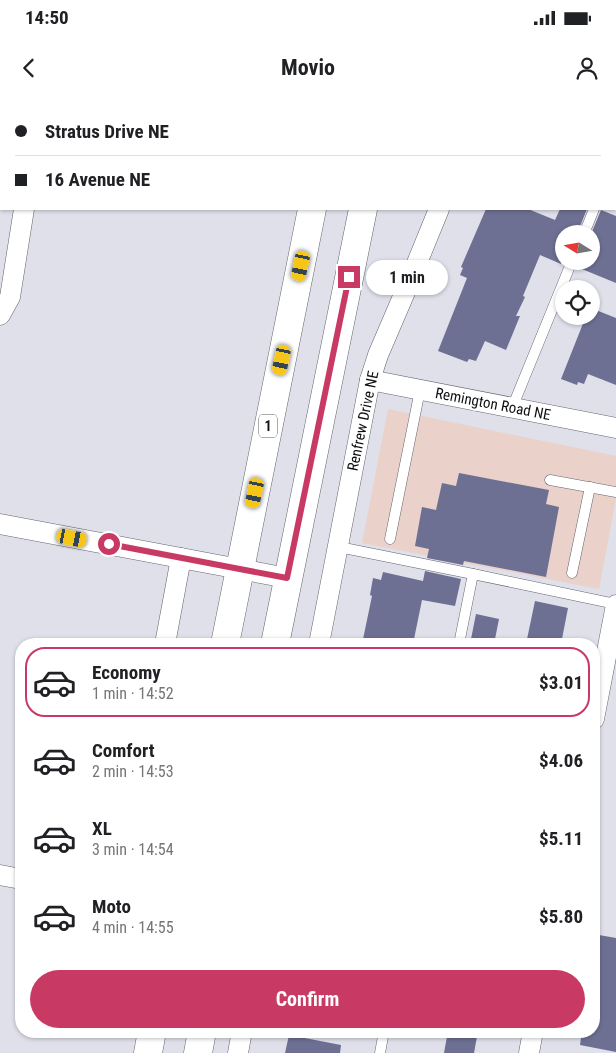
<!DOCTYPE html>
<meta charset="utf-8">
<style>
:root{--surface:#fff;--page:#f6f6f6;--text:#202124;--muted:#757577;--line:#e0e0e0;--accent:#c83a64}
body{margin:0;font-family:"Roboto Condensed",sans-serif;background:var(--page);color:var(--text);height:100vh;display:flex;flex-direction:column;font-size:19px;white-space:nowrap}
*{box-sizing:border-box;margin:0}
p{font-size:16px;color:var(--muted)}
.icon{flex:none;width:28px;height:28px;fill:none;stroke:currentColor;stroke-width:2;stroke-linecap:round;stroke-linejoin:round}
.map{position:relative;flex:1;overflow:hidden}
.sheet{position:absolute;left:15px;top:538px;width:585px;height:400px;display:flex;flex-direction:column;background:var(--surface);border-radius:20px;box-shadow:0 1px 4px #0004}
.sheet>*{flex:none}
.guide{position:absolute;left:0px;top:0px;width:616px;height:110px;box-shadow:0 1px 4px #0004;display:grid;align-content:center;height:110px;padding:0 15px;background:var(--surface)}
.needle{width:32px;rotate:281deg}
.tools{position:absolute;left:555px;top:125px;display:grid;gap:10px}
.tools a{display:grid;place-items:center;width:45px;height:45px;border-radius:50%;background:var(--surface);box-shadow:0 1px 4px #0004;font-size:25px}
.end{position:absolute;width:22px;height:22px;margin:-11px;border:6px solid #c83a64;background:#fff;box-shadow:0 0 0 2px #fff}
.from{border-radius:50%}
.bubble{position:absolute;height:35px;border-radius:18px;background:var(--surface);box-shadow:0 1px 4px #0004;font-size:16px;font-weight:700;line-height:35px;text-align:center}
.car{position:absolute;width:15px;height:30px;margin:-15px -8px;border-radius:6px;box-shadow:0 0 4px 1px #0007;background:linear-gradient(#f5c518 24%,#345 0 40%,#f5c518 0 76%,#345 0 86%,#f5c518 0)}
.guide b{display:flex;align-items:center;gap:18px;height:48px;font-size:19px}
.guide b+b{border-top:1px solid var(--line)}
.guide i{width:12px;height:12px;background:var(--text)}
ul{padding:9px 0 0;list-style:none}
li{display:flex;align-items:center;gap:15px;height:70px;margin:0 10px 8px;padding:0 5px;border:2px solid transparent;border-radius:20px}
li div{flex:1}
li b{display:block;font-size:19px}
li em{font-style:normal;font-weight:700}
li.active{border-color:var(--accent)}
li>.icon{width:45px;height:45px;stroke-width:1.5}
.primary-button{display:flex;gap:10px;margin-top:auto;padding:10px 15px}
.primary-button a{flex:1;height:58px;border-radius:30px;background:var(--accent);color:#fff;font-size:20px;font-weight:700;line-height:58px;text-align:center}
.status{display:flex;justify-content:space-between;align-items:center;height:35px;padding:0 25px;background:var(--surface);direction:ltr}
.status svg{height:14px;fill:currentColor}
header{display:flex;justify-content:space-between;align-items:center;height:65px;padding:0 15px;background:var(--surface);font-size:22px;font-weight:700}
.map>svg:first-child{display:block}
.commercial{fill:#ead1ca}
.building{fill:#6d7092}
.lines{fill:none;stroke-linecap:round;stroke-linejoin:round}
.service-casing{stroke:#63646d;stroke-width:11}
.minor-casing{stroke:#63646d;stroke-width:21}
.trunk-casing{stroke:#63646d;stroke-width:29}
.service{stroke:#fff;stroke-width:10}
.minor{stroke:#fff;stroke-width:20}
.trunk{stroke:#fff;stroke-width:28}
.route{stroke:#c83a64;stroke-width:6}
.labels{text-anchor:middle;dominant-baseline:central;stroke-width:4;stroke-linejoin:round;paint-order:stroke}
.shield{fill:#fff;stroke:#57585a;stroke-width:1}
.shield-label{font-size:14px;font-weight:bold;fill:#0f1013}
.street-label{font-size:15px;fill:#0f1013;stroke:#fff}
</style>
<div class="status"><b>14:50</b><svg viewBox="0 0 49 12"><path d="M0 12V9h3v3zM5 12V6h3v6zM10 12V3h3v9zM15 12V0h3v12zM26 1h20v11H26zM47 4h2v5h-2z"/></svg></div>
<header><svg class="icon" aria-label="back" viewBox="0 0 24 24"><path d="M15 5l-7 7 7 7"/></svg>Movio<svg class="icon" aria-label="person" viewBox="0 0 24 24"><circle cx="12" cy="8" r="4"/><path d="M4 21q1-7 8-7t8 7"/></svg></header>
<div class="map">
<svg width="616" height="953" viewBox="0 0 616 953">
<rect width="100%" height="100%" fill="#dfe0ea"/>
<path class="commercial" d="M 388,309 L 616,356 L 616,399 L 599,489 L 362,443 Z"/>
<g class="building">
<path d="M 486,109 L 528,109 L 555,120 L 560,109 L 587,109 L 577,134 L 564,134 L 564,162 L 562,161 L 561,164 L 540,155 L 523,196 L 525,197 L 516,216 L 520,216 L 506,250 L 485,241 L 476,261 L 469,259 L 467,262 L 438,251 L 467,178 L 460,175 L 463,168 L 461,167 Z"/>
<path d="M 601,110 L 616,116 L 616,183 L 577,167 L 579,161 L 591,161 L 591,134 Z"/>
<path d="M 591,208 L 616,218 L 616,285 L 588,274 L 584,284 L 578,282 L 577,285 L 561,279 L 586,216 L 591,216 Z"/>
<path d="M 459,373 L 549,390 L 546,404 L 559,407 L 546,477 L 464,461 L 463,465 L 427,458 L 429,449 L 415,446 L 422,407 L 436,410 L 442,383 L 456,386 Z"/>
<path d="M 425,471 L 461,479 L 455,506 L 422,500 L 413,544 L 362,544 L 372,496 L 370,495 L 373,478 L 381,480 L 383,472 L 423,481 Z"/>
<path d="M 535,501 L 568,508 L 561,544 L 526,544 Z"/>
<path d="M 476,514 L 499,519 L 494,544 L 470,544 Z"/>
<path d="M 599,835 L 616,838 L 616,952 L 580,945 L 582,931 L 594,931 L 594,877 L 597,858 L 595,857 Z"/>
<path d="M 448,931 L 478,931 L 474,953 L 444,953 Z"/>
<path d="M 289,935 L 341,945 L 340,953 L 285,953 Z"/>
</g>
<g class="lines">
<defs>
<g id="service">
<path d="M 615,57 L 616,54"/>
<path d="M 584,134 L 594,109"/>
<path d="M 512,308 L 572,161"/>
<path d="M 550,380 L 616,392"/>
<path d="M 390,439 L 420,290"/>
<path d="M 339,447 L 473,474 L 616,504"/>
<path d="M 572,473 L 590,387"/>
<path d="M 459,544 L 473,474"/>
<path d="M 380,953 L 384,931"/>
</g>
<g id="minor">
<path d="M 41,1 L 41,0"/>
<path d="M 252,1 L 253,0"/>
<path d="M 482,1 L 482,0"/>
<path d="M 0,215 L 10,197 L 24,109"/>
<path d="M 370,280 L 616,328"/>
<path d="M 0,424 L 287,478"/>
<path d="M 165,544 L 181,458"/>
<path d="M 319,544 L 370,280 L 378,255 L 408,185 L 439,109"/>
<path d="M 594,619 L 616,505"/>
<path d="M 0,775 L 21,779"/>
<path d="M 238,953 L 242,931"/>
<path d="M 529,953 L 533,931"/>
</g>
<g id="trunk">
<path d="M 334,1 L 334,0"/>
<path d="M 384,1 L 384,0"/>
<path d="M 225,544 L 312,109"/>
<path d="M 275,544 L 363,109"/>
<path d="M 148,953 L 152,931"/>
<path d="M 198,953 L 202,931"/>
</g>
</defs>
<use href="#service" class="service-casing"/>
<use href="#minor" class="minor-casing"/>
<use href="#trunk" class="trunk-casing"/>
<use href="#service" class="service"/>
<use href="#minor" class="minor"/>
<use href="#trunk" class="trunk"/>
</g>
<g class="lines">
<path class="route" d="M 109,444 L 287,478 L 349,177"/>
</g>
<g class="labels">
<rect class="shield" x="259" y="314.5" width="18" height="23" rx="4"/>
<g class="shield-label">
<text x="268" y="326">1</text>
</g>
<g class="street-label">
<text transform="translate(493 304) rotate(11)">Remington Road NE</text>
<text transform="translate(363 321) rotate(-78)">Renfrew Drive NE</text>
</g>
</g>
</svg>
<div class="tools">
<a><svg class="needle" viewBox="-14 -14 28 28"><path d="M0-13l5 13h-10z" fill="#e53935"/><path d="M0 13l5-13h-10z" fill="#757577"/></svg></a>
<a><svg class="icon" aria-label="locate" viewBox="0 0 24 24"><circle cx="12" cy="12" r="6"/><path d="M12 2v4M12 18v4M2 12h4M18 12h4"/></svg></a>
</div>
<i class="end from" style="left:109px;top:444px"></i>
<i class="end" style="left:349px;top:177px"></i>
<div class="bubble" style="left:366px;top:160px;width:82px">1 min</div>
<i class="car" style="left:301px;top:166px;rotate:192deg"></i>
<i class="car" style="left:282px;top:260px;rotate:192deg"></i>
<i class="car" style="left:255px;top:393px;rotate:192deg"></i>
<i class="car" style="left:72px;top:438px;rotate:101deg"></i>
<div class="guide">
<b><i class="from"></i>Stratus Drive NE</b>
<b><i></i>16 Avenue NE</b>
</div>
<section class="sheet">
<ul>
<li class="active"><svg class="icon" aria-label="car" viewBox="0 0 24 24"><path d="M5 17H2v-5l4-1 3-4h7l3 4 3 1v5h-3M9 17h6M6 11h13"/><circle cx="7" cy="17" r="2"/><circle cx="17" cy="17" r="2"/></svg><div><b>Economy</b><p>1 min · 14:52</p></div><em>$3.01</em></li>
<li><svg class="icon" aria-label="car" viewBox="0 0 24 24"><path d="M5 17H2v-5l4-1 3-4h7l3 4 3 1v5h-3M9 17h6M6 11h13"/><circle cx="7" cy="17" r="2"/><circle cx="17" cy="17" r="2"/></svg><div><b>Comfort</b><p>2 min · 14:53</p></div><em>$4.06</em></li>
<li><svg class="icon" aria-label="car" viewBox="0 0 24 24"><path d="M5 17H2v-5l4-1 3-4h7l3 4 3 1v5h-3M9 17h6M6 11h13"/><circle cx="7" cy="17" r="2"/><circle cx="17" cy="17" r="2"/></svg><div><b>XL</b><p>3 min · 14:54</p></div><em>$5.11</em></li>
<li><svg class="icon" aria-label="car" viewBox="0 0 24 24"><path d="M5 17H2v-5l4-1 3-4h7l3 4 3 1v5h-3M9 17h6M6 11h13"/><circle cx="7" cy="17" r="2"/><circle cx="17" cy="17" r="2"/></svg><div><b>Moto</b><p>4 min · 14:55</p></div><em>$5.80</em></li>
</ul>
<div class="primary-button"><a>Confirm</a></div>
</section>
</div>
